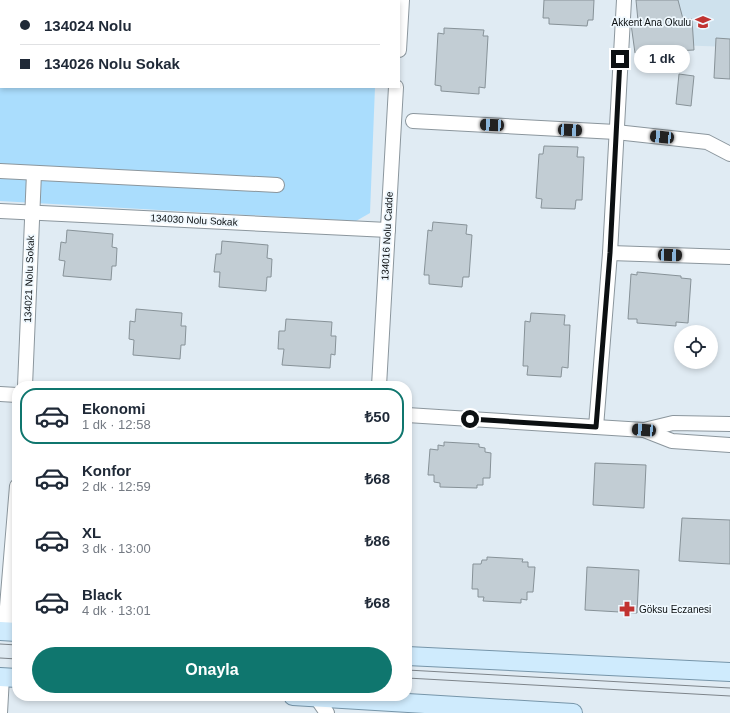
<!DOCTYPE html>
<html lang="tr">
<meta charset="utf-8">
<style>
:root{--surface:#fff;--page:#f6f6f7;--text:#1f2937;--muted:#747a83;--line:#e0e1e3;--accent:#0f766e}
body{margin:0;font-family:Arial,sans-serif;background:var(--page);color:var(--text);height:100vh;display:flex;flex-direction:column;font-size:15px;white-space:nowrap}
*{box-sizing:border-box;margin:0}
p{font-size:13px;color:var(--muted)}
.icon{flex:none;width:22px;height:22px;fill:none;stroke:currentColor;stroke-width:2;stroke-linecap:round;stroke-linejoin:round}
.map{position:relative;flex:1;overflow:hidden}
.panel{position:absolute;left:12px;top:381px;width:400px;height:320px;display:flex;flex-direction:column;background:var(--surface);border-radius:16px;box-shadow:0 2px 6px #0003}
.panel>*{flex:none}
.top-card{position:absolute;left:0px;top:0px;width:400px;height:88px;box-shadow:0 2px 6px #0003;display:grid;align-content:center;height:88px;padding:0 20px;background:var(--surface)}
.tools{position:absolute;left:674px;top:325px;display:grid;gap:8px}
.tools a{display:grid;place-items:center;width:44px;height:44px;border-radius:50%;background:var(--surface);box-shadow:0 2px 6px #0003;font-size:20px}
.end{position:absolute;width:18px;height:18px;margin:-9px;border:5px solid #0c1012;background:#fff;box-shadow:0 0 0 2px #fff}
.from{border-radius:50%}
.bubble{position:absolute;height:28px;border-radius:14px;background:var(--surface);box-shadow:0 2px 6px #0003;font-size:13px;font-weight:600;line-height:28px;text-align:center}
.car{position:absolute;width:12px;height:24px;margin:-12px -6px;border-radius:5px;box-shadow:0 0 3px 1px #0007;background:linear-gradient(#222 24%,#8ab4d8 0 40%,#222 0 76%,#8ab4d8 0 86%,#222 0)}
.top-card b{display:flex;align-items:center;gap:14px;height:38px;font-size:15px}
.top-card b+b{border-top:1px solid var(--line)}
.top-card i{width:10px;height:10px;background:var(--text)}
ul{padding:7px 0 0;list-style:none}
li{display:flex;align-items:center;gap:12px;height:56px;margin:0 8px 6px;padding:0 12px;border:2px solid transparent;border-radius:16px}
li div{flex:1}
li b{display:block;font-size:15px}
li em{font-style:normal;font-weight:600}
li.on{border-color:var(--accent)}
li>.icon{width:36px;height:36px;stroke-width:1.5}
.cta{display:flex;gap:8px;margin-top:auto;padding:8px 20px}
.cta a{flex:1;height:46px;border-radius:24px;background:var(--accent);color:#fff;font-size:16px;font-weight:600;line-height:46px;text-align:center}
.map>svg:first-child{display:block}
.built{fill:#cee1ed}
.green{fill:#aaddfd}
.building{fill:#c2cdd4;stroke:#879298}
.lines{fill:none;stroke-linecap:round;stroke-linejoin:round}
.minor-casing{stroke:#8b969d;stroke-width:16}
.major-casing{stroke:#7695a9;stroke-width:20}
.minor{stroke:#fff;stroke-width:14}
.major{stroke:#cfebfd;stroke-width:18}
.tram{stroke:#7d848a;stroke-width:1}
.route{stroke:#0c1012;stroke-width:5}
.labels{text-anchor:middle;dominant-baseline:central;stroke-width:3.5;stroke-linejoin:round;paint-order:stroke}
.poi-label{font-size:10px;fill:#0c1012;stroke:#eff8fe;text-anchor:end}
.street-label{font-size:10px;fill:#0c1012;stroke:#eff8fe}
</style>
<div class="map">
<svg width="730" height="713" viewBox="0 0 730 713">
<rect width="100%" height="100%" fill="#e0ebf3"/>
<path class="built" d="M 678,0 L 730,0 L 730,47 L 675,45 Z"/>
<path class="green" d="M 0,0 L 379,0 L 1,1 L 1,87 L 375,87 L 370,213 L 356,221 L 0,201 Z"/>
<g class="building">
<path d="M 544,0 L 594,0 L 593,20 L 588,20 L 587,26 L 549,24 L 549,18 L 543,18 Z"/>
<path d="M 636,0 L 678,0 L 683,19 L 692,19 L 694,50 L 635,53 L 631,24 L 631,22 L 638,21 Z"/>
<path d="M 444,28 L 484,30 L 483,36 L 488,36 L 485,88 L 479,87 L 479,94 L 441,91 L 441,86 L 435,85 L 438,33 L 444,34 Z"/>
<path d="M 716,38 L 730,39 L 730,79 L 714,78 Z"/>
<path d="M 679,74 L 694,76 L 691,106 L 676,104 Z"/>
<path d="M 544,146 L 578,147 L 577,157 L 584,157 L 582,200 L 576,200 L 575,209 L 541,208 L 542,199 L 536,198 L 539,154 L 543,154 Z"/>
<path d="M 433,222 L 467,225 L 466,234 L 472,235 L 469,277 L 463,277 L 462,287 L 429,284 L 429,275 L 424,275 L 428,230 L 432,231 Z"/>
<path d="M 67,230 L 113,234 L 112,247 L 117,248 L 116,266 L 112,266 L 111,280 L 63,276 L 65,261 L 59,260 L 61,242 L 66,243 Z"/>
<path d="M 222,241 L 268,245 L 267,258 L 272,259 L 271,277 L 267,277 L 266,291 L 219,287 L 220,272 L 214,272 L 216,254 L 221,254 Z"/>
<path d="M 637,272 L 681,276 L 681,278 L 691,279 L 688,323 L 676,322 L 676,326 L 637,323 L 637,319 L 628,319 L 631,274 L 637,275 Z"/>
<path d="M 136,309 L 182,313 L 181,326 L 186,326 L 185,345 L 181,345 L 180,359 L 133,355 L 134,340 L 129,339 L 130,321 L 135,322 Z"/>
<path d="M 531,313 L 565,315 L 564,325 L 570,325 L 568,368 L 562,367 L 561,377 L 527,375 L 528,366 L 523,366 L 525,321 L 530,322 Z"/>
<path d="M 286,319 L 332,322 L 331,336 L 336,336 L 335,355 L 331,354 L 330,368 L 282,365 L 284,349 L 278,349 L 279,331 L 285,331 Z"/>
<path d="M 444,442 L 479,444 L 479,447 L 485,448 L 485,452 L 491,453 L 490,478 L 483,478 L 483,485 L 477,485 L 477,488 L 440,487 L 440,483 L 434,482 L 434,475 L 428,475 L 430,449 L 438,450 L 438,445 L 444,446 Z"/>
<path d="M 595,463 L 646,465 L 644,508 L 593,505 Z"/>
<path d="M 682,518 L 730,520 L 730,564 L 679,561 Z"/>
<path d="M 487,557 L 523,559 L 522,562 L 528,562 L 528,567 L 535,567 L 533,592 L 527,592 L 527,600 L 521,599 L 521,603 L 483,601 L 484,597 L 478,597 L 478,589 L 472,589 L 473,564 L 481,564 L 482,560 L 487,560 Z"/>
<path d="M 587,567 L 639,570 L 637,613 L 585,610 Z"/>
</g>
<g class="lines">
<defs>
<g id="minor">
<path d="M 399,50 L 402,0"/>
<path d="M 413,121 L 616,132 L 707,142 L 730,154"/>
<path d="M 0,171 L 277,185"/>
<path d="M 0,211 L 388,230"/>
<path d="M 610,253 L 730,257"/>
<path d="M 25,386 L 34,173"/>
<path d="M 379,386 L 396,87"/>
<path d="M 0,394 L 17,395"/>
<path d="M 407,415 L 644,430 L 673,423 L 730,424"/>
<path d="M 596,427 L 610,253 L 624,0"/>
<path d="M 644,430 L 672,441 L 730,445"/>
<path d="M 5,631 L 17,486"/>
<path d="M 316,697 L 327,713"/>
<path d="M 0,713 L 2,677"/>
</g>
<g id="major">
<path d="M 0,631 L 17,632"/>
<path d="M 407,656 L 730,672"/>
<path d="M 0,677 L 17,678"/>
<path d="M 293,696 L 573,713"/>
</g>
</defs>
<use href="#minor" class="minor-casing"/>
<use href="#major" class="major-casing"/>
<use href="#minor" class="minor"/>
<use href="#major" class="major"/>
<g class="tram">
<path d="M 0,644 L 17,645"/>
<path d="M 0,658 L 17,659"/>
<path d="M 407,670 L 730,688"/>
<path d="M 407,678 L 730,696"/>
</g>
</g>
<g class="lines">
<path class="route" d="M 470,419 L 596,427 L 610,253 L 620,59"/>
</g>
<defs>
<symbol id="school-bare" viewBox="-9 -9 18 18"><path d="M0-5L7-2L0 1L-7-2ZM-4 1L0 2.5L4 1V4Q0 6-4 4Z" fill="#c13331" stroke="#eff8fe" stroke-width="2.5" paint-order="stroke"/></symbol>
<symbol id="pharmacy-bare" viewBox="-9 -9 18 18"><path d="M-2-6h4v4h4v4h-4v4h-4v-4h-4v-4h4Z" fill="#c13331" stroke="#eff8fe" stroke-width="2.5" paint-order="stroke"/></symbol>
</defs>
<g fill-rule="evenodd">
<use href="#school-bare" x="692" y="11" width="22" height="22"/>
<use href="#pharmacy-bare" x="616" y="598" width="22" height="22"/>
</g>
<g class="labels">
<g class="poi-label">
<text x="691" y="22">Akkent Ana Okulu</text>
<text x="639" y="609" text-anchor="start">Göksu Eczanesi</text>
</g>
<g class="street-label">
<text transform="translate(194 220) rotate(3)">134030 Nolu Sokak</text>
<text transform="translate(387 236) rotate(-87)">134016 Nolu Cadde</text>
<text transform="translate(29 279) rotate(-88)">134021 Nolu Sokak</text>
</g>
</g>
</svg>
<div class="tools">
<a><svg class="icon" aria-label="locate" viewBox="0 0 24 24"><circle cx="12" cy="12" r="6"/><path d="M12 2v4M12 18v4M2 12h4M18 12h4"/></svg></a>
</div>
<i class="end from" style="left:470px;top:419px"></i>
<i class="end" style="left:620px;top:59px"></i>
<div class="bubble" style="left:634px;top:45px;width:56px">1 dk</div>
<i class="car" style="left:492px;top:125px;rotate:273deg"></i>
<i class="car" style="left:570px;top:130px;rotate:93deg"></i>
<i class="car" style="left:662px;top:137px;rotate:276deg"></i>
<i class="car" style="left:670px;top:255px;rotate:92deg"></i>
<i class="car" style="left:644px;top:430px;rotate:274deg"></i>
<div class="top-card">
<b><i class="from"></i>134024 Nolu</b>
<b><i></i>134026 Nolu Sokak</b>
</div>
<section class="panel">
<ul>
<li class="on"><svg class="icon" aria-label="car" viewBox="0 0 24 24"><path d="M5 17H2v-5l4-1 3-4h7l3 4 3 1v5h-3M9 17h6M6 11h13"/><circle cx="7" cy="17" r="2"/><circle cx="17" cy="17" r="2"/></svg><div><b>Ekonomi</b><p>1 dk · 12:58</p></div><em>₺50</em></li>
<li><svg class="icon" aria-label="car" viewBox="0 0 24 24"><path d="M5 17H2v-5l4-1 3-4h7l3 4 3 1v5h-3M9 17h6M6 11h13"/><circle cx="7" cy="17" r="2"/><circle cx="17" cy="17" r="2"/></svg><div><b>Konfor</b><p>2 dk · 12:59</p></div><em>₺68</em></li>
<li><svg class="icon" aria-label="car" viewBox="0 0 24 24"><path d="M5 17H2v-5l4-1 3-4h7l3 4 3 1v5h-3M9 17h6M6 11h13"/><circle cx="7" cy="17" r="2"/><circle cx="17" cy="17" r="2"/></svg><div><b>XL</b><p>3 dk · 13:00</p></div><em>₺86</em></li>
<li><svg class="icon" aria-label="car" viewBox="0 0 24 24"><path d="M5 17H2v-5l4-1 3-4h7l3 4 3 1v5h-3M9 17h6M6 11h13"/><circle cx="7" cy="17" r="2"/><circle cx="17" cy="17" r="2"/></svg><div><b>Black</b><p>4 dk · 13:01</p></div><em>₺68</em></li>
</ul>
<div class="cta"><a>Onayla</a></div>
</section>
</div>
